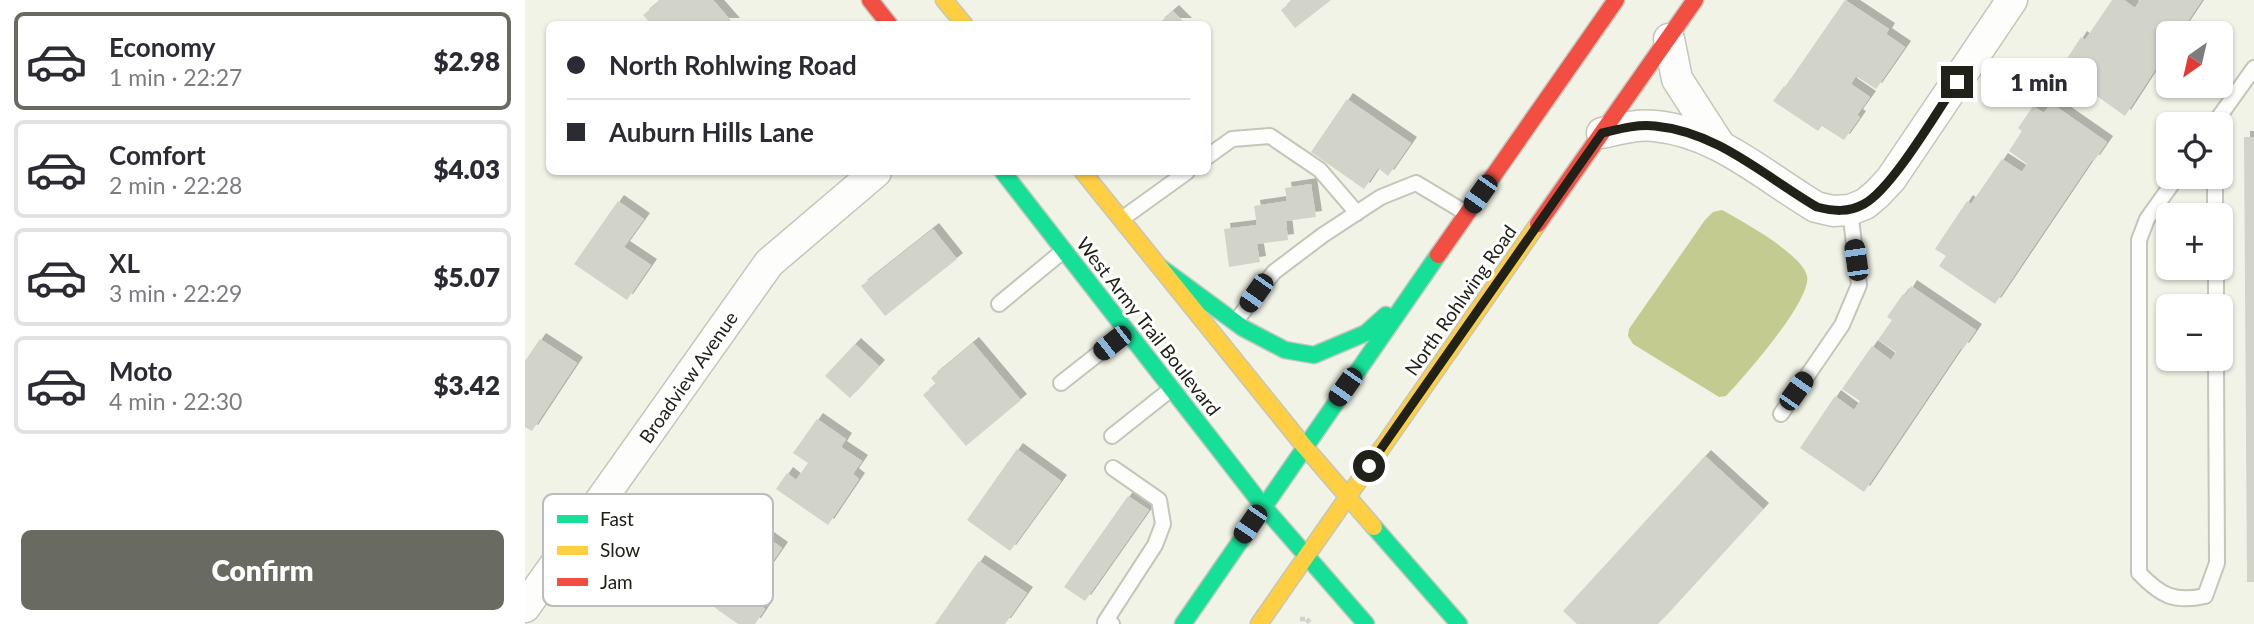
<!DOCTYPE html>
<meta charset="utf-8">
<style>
:root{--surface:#fff;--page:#f7f7f7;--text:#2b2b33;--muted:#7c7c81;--line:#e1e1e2;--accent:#696a61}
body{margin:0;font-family:Lato,sans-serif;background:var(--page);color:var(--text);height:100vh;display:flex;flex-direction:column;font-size:26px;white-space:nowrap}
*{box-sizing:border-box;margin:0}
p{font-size:23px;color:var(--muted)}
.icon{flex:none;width:38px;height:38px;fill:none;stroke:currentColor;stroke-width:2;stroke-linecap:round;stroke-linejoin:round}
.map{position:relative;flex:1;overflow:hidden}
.side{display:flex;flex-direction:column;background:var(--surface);width:525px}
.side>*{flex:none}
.top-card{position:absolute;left:21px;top:21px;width:665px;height:154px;border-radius:10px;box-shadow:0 2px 5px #0004;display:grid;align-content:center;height:154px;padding:0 21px;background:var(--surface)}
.needle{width:46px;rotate:214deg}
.buttons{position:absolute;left:1631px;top:21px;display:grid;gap:14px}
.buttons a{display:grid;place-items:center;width:77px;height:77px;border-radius:10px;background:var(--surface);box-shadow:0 2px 5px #0004;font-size:35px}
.end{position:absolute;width:32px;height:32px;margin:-16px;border:9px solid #202119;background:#fff;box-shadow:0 0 0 4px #fff}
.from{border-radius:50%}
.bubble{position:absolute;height:49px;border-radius:10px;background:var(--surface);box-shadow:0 2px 5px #0004;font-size:23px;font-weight:800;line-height:49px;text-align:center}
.car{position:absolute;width:21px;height:42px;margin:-21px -10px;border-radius:9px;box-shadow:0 0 5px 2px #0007;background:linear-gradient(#222 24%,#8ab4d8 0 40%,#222 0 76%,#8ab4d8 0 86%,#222 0)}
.top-card b{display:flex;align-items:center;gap:24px;height:66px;font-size:26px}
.top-card b+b{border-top:2px solid var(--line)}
.top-card i{width:18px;height:18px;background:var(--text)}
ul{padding:12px 0 0;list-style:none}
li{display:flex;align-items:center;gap:21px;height:98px;margin:0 14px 10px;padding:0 7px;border:4px solid var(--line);border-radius:10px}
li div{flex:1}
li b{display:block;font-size:26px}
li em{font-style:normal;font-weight:800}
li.current{border-color:var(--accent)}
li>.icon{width:63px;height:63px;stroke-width:1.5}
.button{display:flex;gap:14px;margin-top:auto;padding:14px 21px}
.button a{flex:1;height:80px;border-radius:10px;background:var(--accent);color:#fff;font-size:28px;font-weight:800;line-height:80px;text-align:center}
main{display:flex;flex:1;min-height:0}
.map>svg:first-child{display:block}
.water{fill:#c3cb90}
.building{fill:#d2d4c9;filter:url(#shadow)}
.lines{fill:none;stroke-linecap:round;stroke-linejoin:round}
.lane-casing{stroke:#c3c6bb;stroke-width:18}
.street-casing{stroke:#c3c6bb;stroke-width:33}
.fast-casing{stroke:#c3c6bb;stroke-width:19}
.slow-casing{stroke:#c3c6bb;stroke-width:19}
.jam-casing{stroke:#c3c6bb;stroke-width:19}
.path{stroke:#d1d1cd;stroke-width:4.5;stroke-dasharray:5 5;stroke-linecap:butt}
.lane{stroke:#fdfdfb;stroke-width:14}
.street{stroke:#fdfdfb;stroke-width:30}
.fast{stroke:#16e098;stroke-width:16}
.slow{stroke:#ffcf43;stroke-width:16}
.jam{stroke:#f24e42;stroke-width:16}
.route{stroke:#202119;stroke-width:9}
.labels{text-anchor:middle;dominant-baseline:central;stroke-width:6;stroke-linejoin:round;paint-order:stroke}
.street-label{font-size:19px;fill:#202119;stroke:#fff}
.key{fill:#fff;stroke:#bcbcba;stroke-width:2}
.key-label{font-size:19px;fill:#202119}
</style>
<main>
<section class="side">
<ul>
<li class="current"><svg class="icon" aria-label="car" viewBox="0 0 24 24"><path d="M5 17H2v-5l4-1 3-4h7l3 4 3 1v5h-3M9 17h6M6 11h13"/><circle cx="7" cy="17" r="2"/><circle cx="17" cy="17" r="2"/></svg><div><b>Economy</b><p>1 min · 22:27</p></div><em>$2.98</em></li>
<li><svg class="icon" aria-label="car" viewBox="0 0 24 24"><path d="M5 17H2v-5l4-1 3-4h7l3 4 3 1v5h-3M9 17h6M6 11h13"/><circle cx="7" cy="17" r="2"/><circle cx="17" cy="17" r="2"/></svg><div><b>Comfort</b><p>2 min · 22:28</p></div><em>$4.03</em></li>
<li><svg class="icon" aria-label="car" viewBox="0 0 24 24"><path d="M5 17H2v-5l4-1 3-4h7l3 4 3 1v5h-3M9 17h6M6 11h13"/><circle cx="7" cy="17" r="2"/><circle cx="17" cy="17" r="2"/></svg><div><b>XL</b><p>3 min · 22:29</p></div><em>$5.07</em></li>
<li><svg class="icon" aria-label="car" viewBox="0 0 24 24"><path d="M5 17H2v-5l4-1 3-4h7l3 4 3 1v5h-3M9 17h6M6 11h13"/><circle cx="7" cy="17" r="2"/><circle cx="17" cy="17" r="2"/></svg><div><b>Moto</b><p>4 min · 22:30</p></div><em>$3.42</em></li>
</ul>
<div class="button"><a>Confirm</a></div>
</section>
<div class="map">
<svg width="1729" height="624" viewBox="0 0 1729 624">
<defs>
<filter id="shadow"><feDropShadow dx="6" dy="-6" stdDeviation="0" flood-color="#0004"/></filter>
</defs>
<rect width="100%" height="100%" fill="#f0f3e6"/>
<path class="water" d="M 1197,210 C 1217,221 1277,254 1282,276 C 1287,300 1219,377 1201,396 L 1194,397 L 1108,344 L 1103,336 L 1104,329 L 1180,220 L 1188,212 Z"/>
<g class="building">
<path d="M 136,0 L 188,0 L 209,24 L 126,24 L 118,15 Z"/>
<path d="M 768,0 L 806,0 L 770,28 L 756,10 Z"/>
<path d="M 1320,0 L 1364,29 L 1361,34 L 1380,47 L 1351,89 L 1331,76 L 1326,84 L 1345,97 L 1332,115 L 1335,117 L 1319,140 L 1297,126 L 1293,131 L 1248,101 L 1259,86 L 1260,87 Z"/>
<path d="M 1587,0 L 1599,0 L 1610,8 L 1615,0 L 1677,0 L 1655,33 L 1643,33 L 1643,50 L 1600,116 L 1545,77 L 1552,67 L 1541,60 L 1556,37 L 1560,40 Z"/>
<path d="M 648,11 L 661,24 L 633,24 Z"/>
<path d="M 822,99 L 886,143 L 863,176 L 853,168 L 839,189 L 786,152 Z"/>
<path d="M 1526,103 L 1582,142 L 1569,161 L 1567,160 L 1470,304 L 1414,266 L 1421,256 L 1410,249 L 1442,201 L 1446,204 L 1477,159 L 1497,172 L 1502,164 L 1484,151 L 1497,131 L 1493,128 L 1508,106 L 1519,113 Z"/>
<path d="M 1719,137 L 1729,137 L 1729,582 L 1722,582 Z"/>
<path d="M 786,184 L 791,217 L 761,221 L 763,240 L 732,244 L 735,262 L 704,267 L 699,229 L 732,225 L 729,206 L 762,201 L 760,188 Z"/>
<path d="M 93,201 L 119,219 L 99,247 L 126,265 L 102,300 L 49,264 Z"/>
<path d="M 408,229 L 432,259 L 360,316 L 336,286 Z"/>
<path d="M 1386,286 L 1451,330 L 1438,349 L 1436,348 L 1339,492 L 1275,448 L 1310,396 L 1329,410 L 1335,401 L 1317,389 L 1347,346 L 1366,360 L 1371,352 L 1353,340 L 1367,320 L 1362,317 L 1378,294 L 1380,296 Z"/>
<path d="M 15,339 L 52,363 L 7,431 L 0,427 L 0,361 Z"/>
<path d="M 448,343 L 496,400 L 441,446 L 398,395 L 411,384 L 406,378 Z"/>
<path d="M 330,344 L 354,366 L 325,398 L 300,376 Z"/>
<path d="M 292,419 L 321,439 L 316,447 L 337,461 L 328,474 L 334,479 L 303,525 L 251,489 L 262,473 L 271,480 L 283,463 L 268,453 Z"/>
<path d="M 492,449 L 536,481 L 485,551 L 442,520 Z"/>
<path d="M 1180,456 L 1238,509 L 1133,624 L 1052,624 L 1038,611 Z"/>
<path d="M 603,496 L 624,510 L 560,601 L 539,587 Z"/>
<path d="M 226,526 L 257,548 L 223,597 L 240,609 L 230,624 L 213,624 L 176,598 Z"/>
<path d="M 454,561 L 502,593 L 480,624 L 410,624 Z"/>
</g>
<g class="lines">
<defs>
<g id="lane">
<path d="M 1689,124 L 1729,68"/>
<path d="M 682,157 L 707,139 L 745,136 L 795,170 L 832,213"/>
<path d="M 1652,177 L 1622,219 L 1614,240 L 1614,573 C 1635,595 1649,603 1680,596 L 1692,563 L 1691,359"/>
<path d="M 1690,177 L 1690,215"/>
<path d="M 598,218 L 662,172"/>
<path d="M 1691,268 L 1691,306"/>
<path d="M 474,304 L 538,251"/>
<path d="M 711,321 L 749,272 L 798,235 L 856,197 L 891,183 L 941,213"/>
<path d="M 536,383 L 601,332"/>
<path d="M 1256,414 L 1317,325 L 1334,285 L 1325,210"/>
<path d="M 587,436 L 645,390"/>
<path d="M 587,624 L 580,622 L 630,545 L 638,524 L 634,500 L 588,468"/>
</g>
<g id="street">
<path d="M 1144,39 L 1152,79 L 1194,144"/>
<path d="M 1077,133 C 1094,129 1112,124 1130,126 C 1192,132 1239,176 1291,207 L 1308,211 L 1325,210 L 1340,204 L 1352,194 L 1366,179 L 1487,0"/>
<path d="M 0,607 L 244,263 L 351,172"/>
</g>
<g id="fast">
<path d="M 478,172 L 738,506 L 841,624"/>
<path d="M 635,267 L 718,328 L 760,350 L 789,355 L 841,333 L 861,315"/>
<path d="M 849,527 L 934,624"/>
<path d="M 658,624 L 913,255"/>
</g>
<g id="slow">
<path d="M 419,0 L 439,24"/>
<path d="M 558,172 L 779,446 L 849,527"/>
<path d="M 734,624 L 1013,224"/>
</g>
<g id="jam">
<path d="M 345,0 L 364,24"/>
<path d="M 1013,224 L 1170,0"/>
<path d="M 913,255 L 1091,0"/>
</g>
</defs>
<use href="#lane" class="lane-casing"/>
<use href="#street" class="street-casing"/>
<use href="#fast" class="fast-casing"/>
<use href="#slow" class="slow-casing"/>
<use href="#jam" class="jam-casing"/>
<path class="path" d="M 775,619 L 785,619 L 780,624"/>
<use href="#lane" class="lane"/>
<use href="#street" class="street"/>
<use href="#fast" class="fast"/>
<use href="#slow" class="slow"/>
<use href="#jam" class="jam"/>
</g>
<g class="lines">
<path class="route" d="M 844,466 L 1077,133 C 1094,129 1112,124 1130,126 C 1193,132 1239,176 1292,207 C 1308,211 1323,213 1339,204 C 1367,189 1413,110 1432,82"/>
</g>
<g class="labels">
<g class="street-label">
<text transform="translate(935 300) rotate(-55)">North Rohlwing Road</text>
<text transform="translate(624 326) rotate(52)">West Army Trail Boulevard</text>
<text transform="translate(163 377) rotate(-55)">Broadview Avenue</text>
</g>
</g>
<rect x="18" y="494" width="230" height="112" rx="10" class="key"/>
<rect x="32" y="515" width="31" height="8" fill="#16e098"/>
<rect x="32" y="546" width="31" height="9" fill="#ffcf43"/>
<rect x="32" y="578" width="31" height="8" fill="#f24e42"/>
<g class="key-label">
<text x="75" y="526">Fast</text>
<text x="75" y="557">Slow</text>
<text x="75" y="589">Jam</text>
</g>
</svg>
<div class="buttons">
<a><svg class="needle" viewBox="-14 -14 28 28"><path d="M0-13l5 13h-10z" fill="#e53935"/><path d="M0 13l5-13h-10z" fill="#7c7c81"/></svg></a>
<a><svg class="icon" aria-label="locate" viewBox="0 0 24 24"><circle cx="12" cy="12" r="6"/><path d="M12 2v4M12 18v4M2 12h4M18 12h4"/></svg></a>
<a>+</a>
<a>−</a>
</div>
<i class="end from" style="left:844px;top:466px"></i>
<i class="end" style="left:1432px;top:82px"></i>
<div class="bubble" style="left:1456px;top:58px;width:116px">1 min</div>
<i class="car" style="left:955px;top:194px;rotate:215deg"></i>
<i class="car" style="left:1331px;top:260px;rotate:352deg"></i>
<i class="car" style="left:731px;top:293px;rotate:215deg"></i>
<i class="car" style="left:587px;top:343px;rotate:232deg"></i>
<i class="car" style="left:820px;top:387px;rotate:215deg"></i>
<i class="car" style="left:1271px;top:391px;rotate:35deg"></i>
<i class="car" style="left:725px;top:524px;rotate:214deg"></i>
<div class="top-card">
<b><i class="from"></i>North Rohlwing Road</b>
<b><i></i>Auburn Hills Lane</b>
</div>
</div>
</main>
